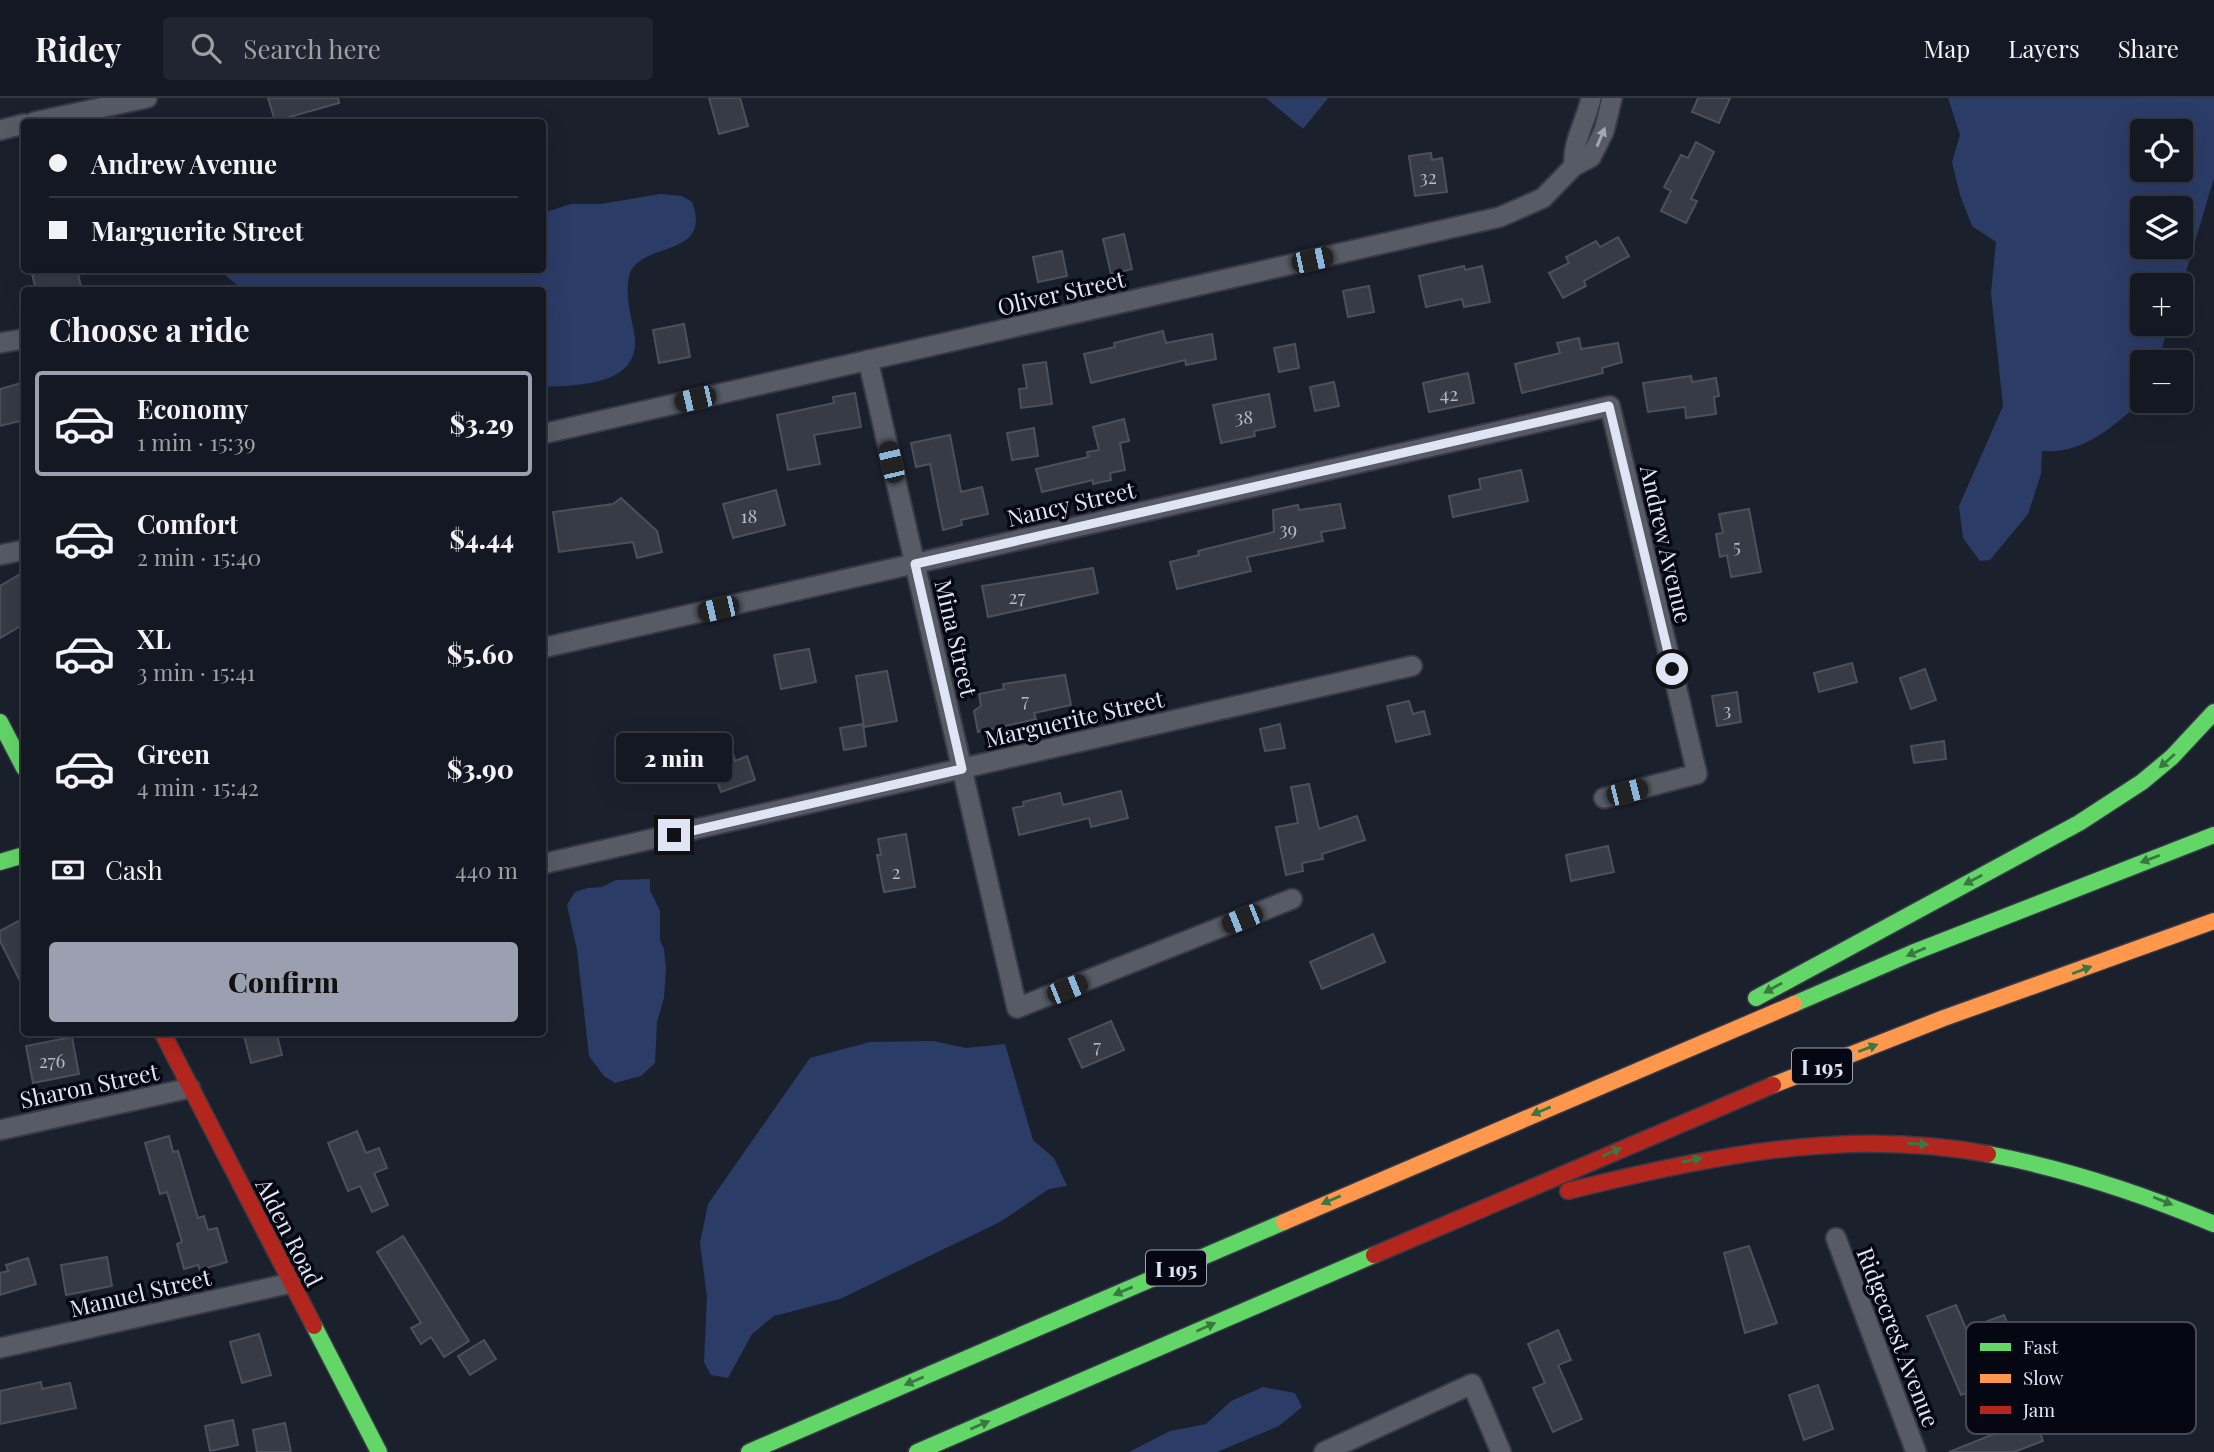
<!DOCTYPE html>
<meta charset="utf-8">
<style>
:root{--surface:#141822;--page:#21252f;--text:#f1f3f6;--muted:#9da0a5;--line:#333740;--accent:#9aa0af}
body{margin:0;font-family:"Playfair Display",serif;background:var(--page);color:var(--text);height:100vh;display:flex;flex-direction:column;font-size:26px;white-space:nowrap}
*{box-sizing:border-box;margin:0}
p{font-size:23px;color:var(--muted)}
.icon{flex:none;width:38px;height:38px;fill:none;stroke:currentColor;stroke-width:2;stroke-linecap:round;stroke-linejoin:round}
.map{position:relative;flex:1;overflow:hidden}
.drawer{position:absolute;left:21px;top:189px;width:525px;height:749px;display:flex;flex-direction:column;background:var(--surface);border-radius:7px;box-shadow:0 7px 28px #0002,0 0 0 2px var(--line)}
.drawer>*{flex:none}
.top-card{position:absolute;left:21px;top:21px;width:525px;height:154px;border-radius:7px;box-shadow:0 7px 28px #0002,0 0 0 2px var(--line);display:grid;align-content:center;height:154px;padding:0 28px;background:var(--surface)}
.buttons{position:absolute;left:2130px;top:21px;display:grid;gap:14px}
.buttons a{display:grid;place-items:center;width:63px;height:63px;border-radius:7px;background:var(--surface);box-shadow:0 7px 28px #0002,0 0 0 2px var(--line);font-size:35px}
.end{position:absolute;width:32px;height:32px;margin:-16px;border:9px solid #dfe5f5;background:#111;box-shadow:0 0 0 4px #111}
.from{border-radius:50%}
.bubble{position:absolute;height:49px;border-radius:7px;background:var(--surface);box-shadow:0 7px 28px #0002,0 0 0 2px var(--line);font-size:23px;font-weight:800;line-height:49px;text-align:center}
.car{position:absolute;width:21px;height:42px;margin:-21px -10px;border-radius:9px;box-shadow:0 0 5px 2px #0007;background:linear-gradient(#222 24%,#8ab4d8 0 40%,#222 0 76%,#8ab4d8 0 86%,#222 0)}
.top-card b{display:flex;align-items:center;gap:24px;height:66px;font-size:26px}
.top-card b+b{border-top:2px solid var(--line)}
.top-card i{width:18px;height:18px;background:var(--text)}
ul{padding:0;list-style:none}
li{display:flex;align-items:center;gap:21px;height:105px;margin:0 14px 10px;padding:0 14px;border:4px solid transparent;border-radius:7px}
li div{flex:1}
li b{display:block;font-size:26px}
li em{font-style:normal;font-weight:800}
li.on{border-color:var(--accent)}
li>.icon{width:63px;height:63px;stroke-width:1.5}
h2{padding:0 28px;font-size:32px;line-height:84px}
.pay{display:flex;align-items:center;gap:18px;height:77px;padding:0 28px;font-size:26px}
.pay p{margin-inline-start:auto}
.primary-button{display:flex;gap:14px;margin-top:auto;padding:14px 28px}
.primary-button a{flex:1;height:80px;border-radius:7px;background:var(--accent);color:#111;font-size:28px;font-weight:800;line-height:80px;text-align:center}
header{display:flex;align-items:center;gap:42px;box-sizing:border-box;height:98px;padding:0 35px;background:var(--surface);border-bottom:2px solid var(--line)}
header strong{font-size:33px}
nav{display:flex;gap:38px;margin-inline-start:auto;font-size:24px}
.search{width:490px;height:63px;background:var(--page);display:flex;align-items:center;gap:18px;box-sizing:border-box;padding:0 24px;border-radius:7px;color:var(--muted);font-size:26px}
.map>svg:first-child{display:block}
.green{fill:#2b3c67;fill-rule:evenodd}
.building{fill:#363b45;stroke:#4b505b;stroke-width:2}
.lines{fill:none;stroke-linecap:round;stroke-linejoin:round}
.street-casing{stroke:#373a46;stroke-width:23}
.fast-casing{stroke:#373a46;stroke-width:19}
.slow-casing{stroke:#373a46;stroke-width:19}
.jam-casing{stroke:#373a46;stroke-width:19}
.street{stroke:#565b65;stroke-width:19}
.fast{stroke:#63d668;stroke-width:16}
.slow{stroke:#ff974d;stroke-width:16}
.jam{stroke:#b3261e;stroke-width:16}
.oneway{fill:#a1a7b4}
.oneway2{fill:#397941}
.route{stroke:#dfe5f5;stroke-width:9}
.labels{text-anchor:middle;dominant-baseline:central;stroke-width:7;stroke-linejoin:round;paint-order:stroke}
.number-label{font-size:19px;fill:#b5bac9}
.shield{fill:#050812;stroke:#9ea3b1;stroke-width:2}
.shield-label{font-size:21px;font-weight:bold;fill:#dfe5f5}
.street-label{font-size:23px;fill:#dfe5f5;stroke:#050812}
.key{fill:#050812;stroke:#464a56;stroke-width:2}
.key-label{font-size:19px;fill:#dfe5f5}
</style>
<header>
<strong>Ridey</strong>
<div class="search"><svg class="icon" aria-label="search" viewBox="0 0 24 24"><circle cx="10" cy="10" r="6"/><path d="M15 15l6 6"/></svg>Search here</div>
<nav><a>Map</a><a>Layers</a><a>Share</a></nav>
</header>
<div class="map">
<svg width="2214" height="1354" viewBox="0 0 2214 1354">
<rect width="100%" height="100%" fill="#1b202d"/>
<g class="green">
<path d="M 1266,0 L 1328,0 L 1303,31 Z"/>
<path d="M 1948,0 L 2214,0 L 2214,80 L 2181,191 L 2180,187 L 2142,187 L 2142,226 L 2169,226 L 2158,264 L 2142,264 L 2142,303 C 2114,328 2082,357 2042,353 L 2041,376 L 2028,416 L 1990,462 L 1980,463 L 1963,440 L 1959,408 L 2003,308 L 1991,195 L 1996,144 L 1972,128 L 1960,97 L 1952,64 L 1960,37 ZM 2180,33 L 2180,72 L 2142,72 L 2142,33 ZM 2180,110 L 2180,149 L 2142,149 L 2142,110 Z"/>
<path d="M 660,96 L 682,98 L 692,104 C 713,160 643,143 630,175 C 624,193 631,217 634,234 C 644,288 578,287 543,289 L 542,192 L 243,192 L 219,172 L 542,172 L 543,115 L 571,106 L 601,106 Z"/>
<path d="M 650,781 L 650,792 L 660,813 L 660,842 L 664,851 L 666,871 L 664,900 L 657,924 L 655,965 L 641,978 L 615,985 L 604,978 L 589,958 L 577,852 L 567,807 L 575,794 L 588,790 L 602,789 L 616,782 Z"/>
<path d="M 933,943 L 966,950 L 1005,946 L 1033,1042 L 1054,1060 L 1067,1088 L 1049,1091 L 1000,1124 L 840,1201 L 774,1218 L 752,1236 L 728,1280 L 711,1277 L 704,1264 L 707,1199 L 700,1145 L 708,1106 L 810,960 L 870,944 Z"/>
<path d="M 1263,1289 L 1295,1295 L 1302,1309 L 1279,1328 L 1217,1354 L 1129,1354 L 1170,1333 L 1206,1326 L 1231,1303 Z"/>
</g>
<g class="building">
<path d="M 268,0 L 338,0 L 339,5 L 275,23 Z"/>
<path d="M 709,0 L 740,0 L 748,28 L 719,36 Z"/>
<path d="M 1698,0 L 1730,0 L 1719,25 L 1692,14 Z"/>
<path d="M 1696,44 L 1714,54 L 1691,101 L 1697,103 L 1686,125 L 1661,113 L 1671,93 L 1664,89 L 1681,57 L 1688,60 Z"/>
<path d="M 1431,55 L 1432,62 L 1442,60 L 1447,94 L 1415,98 L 1409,58 Z"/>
<path d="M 1124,136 L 1132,171 L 1111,176 L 1103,141 Z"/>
<path d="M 1618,139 L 1629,158 L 1584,183 L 1586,188 L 1563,200 L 1549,175 L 1569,165 L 1566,159 L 1596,143 L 1600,149 Z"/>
<path d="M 1062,153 L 1067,178 L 1038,184 L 1033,159 Z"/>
<path d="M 1464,168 L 1465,172 L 1482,168 L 1490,204 L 1464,209 L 1462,201 L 1426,209 L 1419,178 Z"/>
<path d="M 31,172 L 77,172 L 81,188 L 36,192 Z"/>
<path d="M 1369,188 L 1374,214 L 1348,219 L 1343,193 Z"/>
<path d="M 684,226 L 690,259 L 659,265 L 653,232 Z"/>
<path d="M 1163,233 L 1166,245 L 1212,236 L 1216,261 L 1186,267 L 1185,262 L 1091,285 L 1084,256 L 1115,249 L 1114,245 Z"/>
<path d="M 1579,240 L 1581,251 L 1618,245 L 1622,264 L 1602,270 L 1603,275 L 1522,295 L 1515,266 L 1560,255 L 1557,245 Z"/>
<path d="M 1295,246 L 1299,270 L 1279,274 L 1274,250 Z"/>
<path d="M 1046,264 L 1052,306 L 1021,310 L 1019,291 L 1027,290 L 1023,267 Z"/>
<path d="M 1468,275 L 1474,305 L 1429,314 L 1423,285 Z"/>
<path d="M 1691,278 L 1692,284 L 1716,280 L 1719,298 L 1714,299 L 1716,316 L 1686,320 L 1685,309 L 1648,314 L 1643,285 Z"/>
<path d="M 1334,284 L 1339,308 L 1315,313 L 1310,289 Z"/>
<path d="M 21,285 L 24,285 L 24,322 L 0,328 L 0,291 Z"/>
<path d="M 855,295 L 861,329 L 814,337 L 820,366 L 788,372 L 777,317 L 834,305 L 833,299 Z"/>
<path d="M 1269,296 L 1275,329 L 1254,333 L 1255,338 L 1221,345 L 1213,307 Z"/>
<path d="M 1124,321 L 1129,343 L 1120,345 L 1125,372 L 1110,375 L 1111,382 L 1093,386 L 1093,382 L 1042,394 L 1036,371 L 1088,359 L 1087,354 L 1099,352 L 1093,329 Z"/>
<path d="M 1034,330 L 1038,358 L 1012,362 L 1007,335 Z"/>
<path d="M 950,337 L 961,394 L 982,389 L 988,416 L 961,422 L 962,427 L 943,432 L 930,366 L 916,369 L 911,345 Z"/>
<path d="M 1521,372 L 1528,403 L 1453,419 L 1449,398 L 1481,391 L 1479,381 Z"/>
<path d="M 776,392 L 785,427 L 733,440 L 723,406 Z"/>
<path d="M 621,400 L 657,433 L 662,454 L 637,460 L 633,444 L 559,454 L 553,414 L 613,406 Z"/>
<path d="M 1340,406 L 1345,430 L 1321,434 L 1323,443 L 1247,459 L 1251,473 L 1177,491 L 1170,464 L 1199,457 L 1198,453 L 1274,434 L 1273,412 L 1298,407 L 1299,412 Z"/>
<path d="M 1749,411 L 1761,474 L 1731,479 L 1727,457 L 1720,459 L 1716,436 L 1723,435 L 1719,416 Z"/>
<path d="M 1093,470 L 1098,495 L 988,519 L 982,488 Z"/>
<path d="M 24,474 L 24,526 L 0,540 L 0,488 Z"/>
<path d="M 809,551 L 816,584 L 781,591 L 774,557 Z"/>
<path d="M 1852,565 L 1857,584 L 1819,594 L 1814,575 Z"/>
<path d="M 1925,571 L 1936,602 L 1911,611 L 1900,580 Z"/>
<path d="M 887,573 L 897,623 L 864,629 L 856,578 Z"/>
<path d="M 1065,577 L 1071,607 L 1034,615 L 1036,621 L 978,634 L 974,613 L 981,608 L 979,596 L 1004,591 L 1003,586 Z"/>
<path d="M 1737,594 L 1741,624 L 1717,628 L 1712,598 Z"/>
<path d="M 1409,603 L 1413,616 L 1424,613 L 1430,636 L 1396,644 L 1387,608 Z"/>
<path d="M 863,626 L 866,648 L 844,652 L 840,630 Z"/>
<path d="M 1280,626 L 1285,650 L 1265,653 L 1260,631 Z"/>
<path d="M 1944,643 L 1946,661 L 1914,665 L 1911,648 Z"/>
<path d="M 733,655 L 735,663 L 747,658 L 755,682 L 721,694 L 710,663 Z"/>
<path d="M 1309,686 L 1319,731 L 1357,718 L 1365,742 L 1322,756 L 1323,761 L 1302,765 L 1303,773 L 1286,777 L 1276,729 L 1298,725 L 1291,689 Z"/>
<path d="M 1121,693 L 1128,720 L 1091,729 L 1089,720 L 1019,737 L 1013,710 L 1024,708 L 1023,704 L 1060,695 L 1063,707 Z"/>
<path d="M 906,736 L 915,789 L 884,794 L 877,757 L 881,757 L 878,741 Z"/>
<path d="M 1608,748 L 1614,774 L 1571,783 L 1566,757 Z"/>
<path d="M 24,820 L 24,891 L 0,843 L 0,833 Z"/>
<path d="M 1373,836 L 1385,864 L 1322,891 L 1310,864 Z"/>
<path d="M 1111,923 L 1124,952 L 1082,970 L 1069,941 Z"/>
<path d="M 243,934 L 276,934 L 282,957 L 251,965 Z"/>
<path d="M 72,939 L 79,976 L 33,985 L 26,948 Z"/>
<path d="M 357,1033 L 366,1055 L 379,1050 L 387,1070 L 374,1075 L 388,1107 L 372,1114 L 360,1088 L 348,1093 L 328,1045 Z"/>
<path d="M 169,1038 L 173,1054 L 178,1053 L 198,1120 L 204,1118 L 208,1132 L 217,1130 L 227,1164 L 200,1172 L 198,1167 L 184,1171 L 177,1146 L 182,1144 L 167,1094 L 160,1096 L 145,1045 Z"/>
<path d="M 403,1138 L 469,1243 L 444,1259 L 431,1239 L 421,1246 L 411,1230 L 421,1225 L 377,1154 Z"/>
<path d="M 1749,1148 L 1777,1225 L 1745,1235 L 1724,1155 Z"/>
<path d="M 107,1159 L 112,1188 L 66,1197 L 61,1167 Z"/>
<path d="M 28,1160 L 36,1186 L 0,1197 L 0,1175 L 8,1173 L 6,1167 Z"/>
<path d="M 1956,1207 L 1966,1231 L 2004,1217 L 2017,1250 L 1978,1265 L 1987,1287 L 1961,1297 L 1927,1218 Z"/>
<path d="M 1558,1232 L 1571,1262 L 1558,1267 L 1582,1321 L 1553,1334 L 1533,1290 L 1545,1285 L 1528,1246 Z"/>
<path d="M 259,1236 L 271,1277 L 242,1285 L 230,1244 Z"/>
<path d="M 484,1242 L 496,1261 L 470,1277 L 458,1258 Z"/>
<path d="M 41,1284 L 42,1291 L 70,1285 L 76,1310 L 0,1326 L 0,1293 Z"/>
<path d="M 1818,1287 L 1833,1331 L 1804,1342 L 1789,1297 Z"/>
<path d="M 2034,1320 L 2043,1343 L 2014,1354 L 1949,1354 Z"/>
<path d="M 233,1322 L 238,1347 L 210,1353 L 205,1328 Z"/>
<path d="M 285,1325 L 291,1354 L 257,1354 L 253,1332 Z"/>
</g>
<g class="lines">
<defs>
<g id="street">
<path d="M 34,24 L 147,0"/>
<path d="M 0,32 L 24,26"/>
<path d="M 1574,68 C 1572,44 1586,24 1591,0"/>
<path d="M 0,245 L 24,241"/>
<path d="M 868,262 L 1017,910 L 1292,801"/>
<path d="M 542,336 L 1500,119 L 1543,100 L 1574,68 L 1591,59 L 1604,33 L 1612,0"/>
<path d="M 0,457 L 24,452"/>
<path d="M 542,550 L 1610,308 L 1697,676 L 1604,700"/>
<path d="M 542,766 L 1412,568"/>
<path d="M 0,1032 L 190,990"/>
<path d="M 1836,1140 L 1916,1354"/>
<path d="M 0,1250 L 291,1185"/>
<path d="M 1324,1354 L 1472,1286 L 1501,1354"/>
</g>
<g id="fast">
<path d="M 0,624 L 24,670"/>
<path d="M 0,764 L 24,757"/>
<path d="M 1756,900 L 2079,725 L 2142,684 L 2172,659 L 2214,614"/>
<path d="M 1794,906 L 1912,855 L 2214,737"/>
<path d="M 1988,1056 C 2068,1071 2140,1095 2214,1126"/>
<path d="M 314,1228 L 379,1354"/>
<path d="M 749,1354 L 1284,1124"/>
<path d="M 917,1354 L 1374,1157"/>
</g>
<g id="slow">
<path d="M 1773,987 L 1944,920 L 2214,823"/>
<path d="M 1284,1124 L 1794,906"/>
</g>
<g id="jam">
<path d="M 162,934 L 314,1228"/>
<path d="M 1568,1093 C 1704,1059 1848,1029 1988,1056"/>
<path d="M 1374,1157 L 1773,987"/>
</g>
</defs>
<use href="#street" class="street-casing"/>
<use href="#fast" class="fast-casing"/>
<use href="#slow" class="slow-casing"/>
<use href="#jam" class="jam-casing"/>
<use href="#street" class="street"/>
<use href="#fast" class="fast"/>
<use href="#slow" class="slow"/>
<use href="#jam" class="jam"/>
</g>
<defs><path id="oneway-solid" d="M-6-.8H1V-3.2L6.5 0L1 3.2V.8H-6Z" transform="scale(1.75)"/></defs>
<use class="oneway" href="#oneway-solid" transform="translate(1601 39) rotate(-67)"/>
<g class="oneway2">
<use href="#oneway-solid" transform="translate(2167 663) rotate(138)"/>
<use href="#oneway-solid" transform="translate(2150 761) rotate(159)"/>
<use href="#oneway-solid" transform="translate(1973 782) rotate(152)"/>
<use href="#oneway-solid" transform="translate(1916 854) rotate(157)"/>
<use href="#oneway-solid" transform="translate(2082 872) rotate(-21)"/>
<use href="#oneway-solid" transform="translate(1773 890) rotate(151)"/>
<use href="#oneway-solid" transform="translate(1868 950) rotate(-21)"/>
<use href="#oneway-solid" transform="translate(1541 1013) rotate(157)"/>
<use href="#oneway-solid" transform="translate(1918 1046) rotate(4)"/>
<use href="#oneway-solid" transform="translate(1612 1054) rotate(-23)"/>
<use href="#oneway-solid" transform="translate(1692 1062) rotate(-12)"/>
<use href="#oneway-solid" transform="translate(1331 1102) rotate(157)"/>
<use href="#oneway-solid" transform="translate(2163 1103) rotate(22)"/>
<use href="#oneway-solid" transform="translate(1123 1193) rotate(157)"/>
<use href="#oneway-solid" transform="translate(1206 1229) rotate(-24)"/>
<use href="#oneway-solid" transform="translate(914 1283) rotate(157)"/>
<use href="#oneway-solid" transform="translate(980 1327) rotate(-23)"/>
</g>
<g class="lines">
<path class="route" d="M 674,737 L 962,671 L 915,466 L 1609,308 L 1672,571"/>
</g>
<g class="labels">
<g class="number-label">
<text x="1428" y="78">32</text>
<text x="1449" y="295">42</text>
<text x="1244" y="318">38</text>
<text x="749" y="417">18</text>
<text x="1288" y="430">39</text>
<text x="1737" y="447">5</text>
<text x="1017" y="498">27</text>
<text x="1025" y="601">7</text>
<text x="1727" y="611">3</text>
<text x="896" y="773">2</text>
<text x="1097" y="947">7</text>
<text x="52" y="962">276</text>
</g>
<g class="shield">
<rect x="1792" y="950.5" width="60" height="35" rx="5"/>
<rect x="1146" y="1152.5" width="60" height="35" rx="5"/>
</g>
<g class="shield-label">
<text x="1822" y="968">I 195</text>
<text x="1176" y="1170">I 195</text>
</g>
<g class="street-label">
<text transform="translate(1061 194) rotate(-13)">Oliver Street</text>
<text transform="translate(1071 405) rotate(-13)">Nancy Street</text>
<text transform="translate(1667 446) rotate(77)">Andrew Avenue</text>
<text transform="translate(957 540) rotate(77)">Mina Street</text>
<text transform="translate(1074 620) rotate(-13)">Marguerite Street</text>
<text transform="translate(89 987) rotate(-12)">Sharon Street</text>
<text transform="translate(290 1134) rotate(63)">Alden Road</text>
<text transform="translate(140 1194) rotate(-13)">Manuel Street</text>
<text transform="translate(1899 1239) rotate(69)">Ridgecrest Avenue</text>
</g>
</g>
<rect x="1966" y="1224" width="230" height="112" rx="10" class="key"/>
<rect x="1980" y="1245" width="31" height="8" fill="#63d668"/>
<rect x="1980" y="1276" width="31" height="9" fill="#ff974d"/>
<rect x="1980" y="1308" width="31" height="8" fill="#b3261e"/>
<g class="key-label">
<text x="2023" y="1256">Fast</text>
<text x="2023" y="1287">Slow</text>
<text x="2023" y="1319">Jam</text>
</g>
</svg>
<div class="buttons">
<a><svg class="icon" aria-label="locate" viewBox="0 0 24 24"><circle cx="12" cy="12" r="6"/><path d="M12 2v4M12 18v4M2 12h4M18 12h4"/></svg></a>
<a><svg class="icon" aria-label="layers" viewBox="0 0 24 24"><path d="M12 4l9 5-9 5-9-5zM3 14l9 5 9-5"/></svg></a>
<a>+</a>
<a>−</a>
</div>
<i class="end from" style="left:1672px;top:571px"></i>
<i class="end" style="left:674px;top:737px"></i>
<div class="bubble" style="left:616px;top:635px;width:116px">2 min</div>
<i class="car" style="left:1312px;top:162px;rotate:78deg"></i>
<i class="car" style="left:695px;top:301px;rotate:257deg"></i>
<i class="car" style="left:891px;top:364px;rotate:347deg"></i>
<i class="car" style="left:718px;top:511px;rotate:257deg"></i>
<i class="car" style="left:1627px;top:694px;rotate:76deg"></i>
<i class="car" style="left:1242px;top:821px;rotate:248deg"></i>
<i class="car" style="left:1067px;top:891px;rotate:68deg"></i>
<div class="top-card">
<b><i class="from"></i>Andrew Avenue</b>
<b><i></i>Marguerite Street</b>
</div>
<section class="drawer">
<h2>Choose a ride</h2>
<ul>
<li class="on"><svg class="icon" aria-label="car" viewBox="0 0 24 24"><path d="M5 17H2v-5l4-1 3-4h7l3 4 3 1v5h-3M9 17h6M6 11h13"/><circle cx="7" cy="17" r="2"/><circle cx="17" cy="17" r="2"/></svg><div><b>Economy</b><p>1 min · 15:39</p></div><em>$3.29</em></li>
<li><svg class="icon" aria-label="car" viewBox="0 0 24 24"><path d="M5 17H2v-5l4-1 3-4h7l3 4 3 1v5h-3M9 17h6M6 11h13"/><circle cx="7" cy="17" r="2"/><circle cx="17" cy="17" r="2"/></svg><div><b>Comfort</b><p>2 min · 15:40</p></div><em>$4.44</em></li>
<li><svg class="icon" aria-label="car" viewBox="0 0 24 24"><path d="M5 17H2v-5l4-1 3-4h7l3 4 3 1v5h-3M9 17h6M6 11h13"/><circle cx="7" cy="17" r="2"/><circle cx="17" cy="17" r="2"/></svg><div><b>XL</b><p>3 min · 15:41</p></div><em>$5.60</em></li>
<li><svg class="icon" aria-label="car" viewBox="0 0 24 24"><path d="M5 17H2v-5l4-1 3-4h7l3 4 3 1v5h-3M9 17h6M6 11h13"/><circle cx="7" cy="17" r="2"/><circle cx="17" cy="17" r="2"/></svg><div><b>Green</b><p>4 min · 15:42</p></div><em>$3.90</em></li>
</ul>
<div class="pay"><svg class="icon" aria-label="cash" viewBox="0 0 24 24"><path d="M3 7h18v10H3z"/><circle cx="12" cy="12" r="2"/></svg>Cash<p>440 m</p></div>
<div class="primary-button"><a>Confirm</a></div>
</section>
</div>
